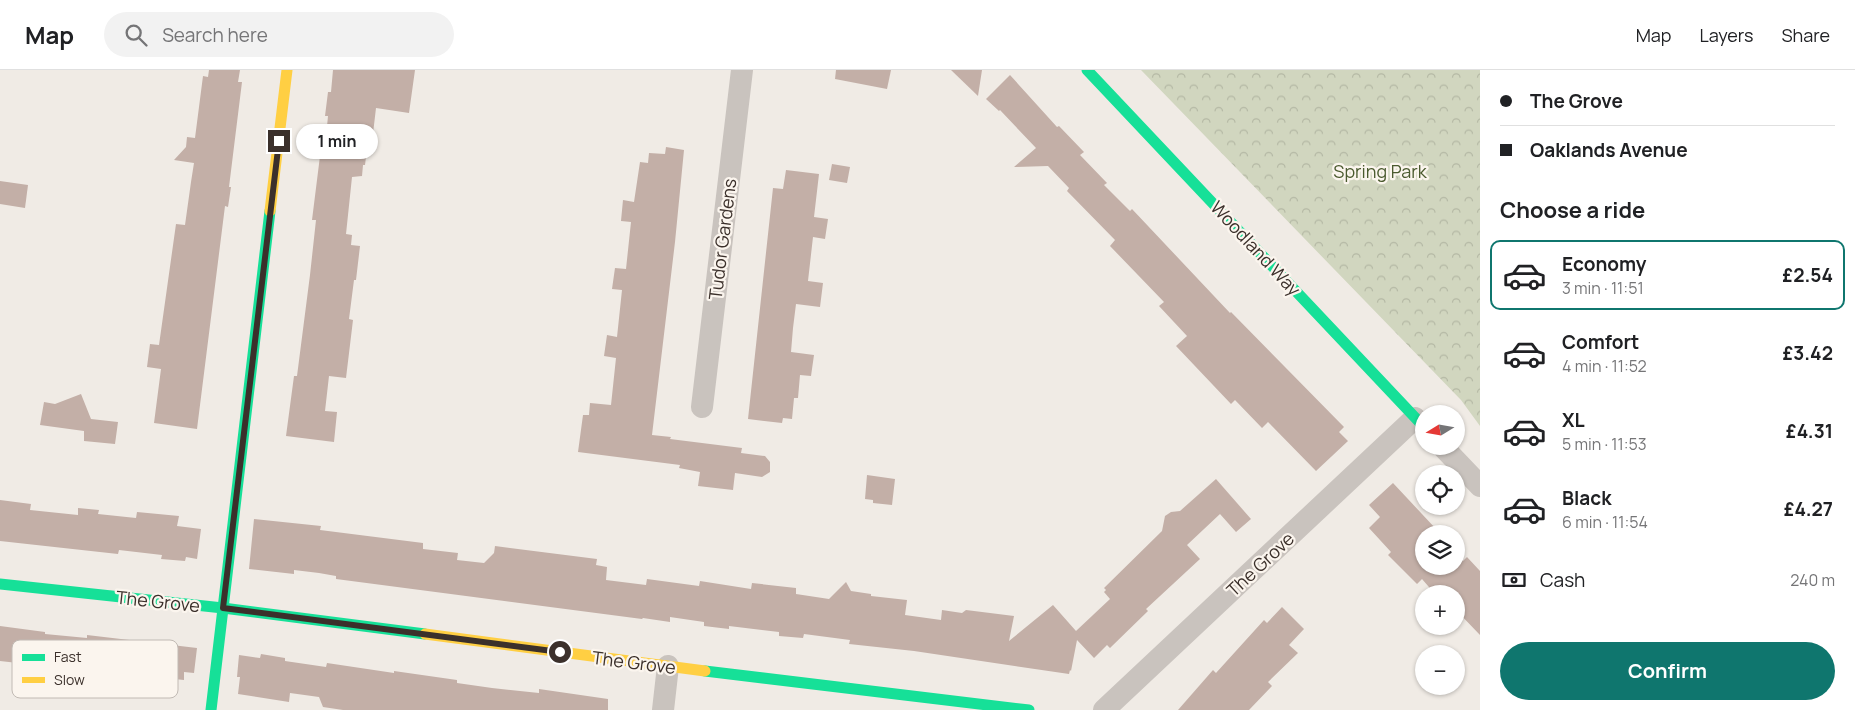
<!DOCTYPE html>
<meta charset="utf-8">
<style>
:root{--surface:#fff;--page:#f2f2f2;--text:#202124;--muted:#757577;--line:#e0e0e0;--accent:#0f766e}
body{margin:0;font-family:Manrope,sans-serif;background:var(--page);color:var(--text);height:100vh;display:flex;flex-direction:column;font-size:19px;white-space:nowrap}
*{box-sizing:border-box;margin:0}
p{font-size:16px;color:var(--muted)}
.icon{flex:none;width:28px;height:28px;fill:none;stroke:currentColor;stroke-width:2;stroke-linecap:round;stroke-linejoin:round}
.map{position:relative;flex:1;overflow:hidden}
.drawer{display:flex;flex-direction:column;background:var(--surface);width:375px}
.drawer>*{flex:none}
.guide{display:grid;align-content:center;height:110px;padding:0 20px;background:var(--surface)}
.needle{width:32px;rotate:259deg}
.controls{position:absolute;left:1415px;top:335px;display:grid;gap:10px}
.controls a{display:grid;place-items:center;width:50px;height:50px;border-radius:50%;background:var(--surface);box-shadow:0 1px 4px #0004;font-size:25px}
.end{position:absolute;width:22px;height:22px;margin:-11px;border:6px solid #3b302b;background:#fff;box-shadow:0 0 0 2px #fff}
.from{border-radius:50%}
.bubble{position:absolute;height:35px;border-radius:18px;background:var(--surface);box-shadow:0 1px 4px #0004;font-size:16px;font-weight:700;line-height:35px;text-align:center}
.guide b{display:flex;align-items:center;gap:18px;height:48px;font-size:19px}
.guide b+b{border-top:1px solid var(--line)}
.guide i{width:12px;height:12px;background:var(--text)}
ul{padding:0;list-style:none}
li{display:flex;align-items:center;gap:15px;height:70px;margin:0 10px 8px;padding:0 10px;border:2px solid transparent;border-radius:10px}
li div{flex:1}
li b{display:block;font-size:19px}
li em{font-style:normal;font-weight:700}
li.on{border-color:var(--accent)}
li>.icon{width:45px;height:45px;stroke-width:1.5}
h2{padding:0 20px;font-size:22px;line-height:60px}
.pay{display:flex;align-items:center;gap:12px;height:55px;padding:0 20px;font-size:19px}
.pay p{margin-inline-start:auto}
.button{display:flex;gap:10px;margin-top:auto;padding:10px 20px}
.button a{flex:1;height:58px;border-radius:30px;background:var(--accent);color:#fff;font-size:20px;font-weight:700;line-height:58px;text-align:center}
header{display:flex;align-items:center;gap:30px;box-sizing:border-box;height:70px;padding:0 25px;background:var(--surface);border-bottom:1px solid var(--line)}
header strong{font-size:24px}
nav{display:flex;gap:28px;margin-inline-start:auto;font-size:18px}
.search{width:350px;height:45px;background:var(--page);display:flex;align-items:center;gap:12px;box-sizing:border-box;padding:0 18px;border-radius:28px;color:var(--muted);font-size:19px}
main{display:flex;flex:1;min-height:0}
.map>svg:first-child{display:block}
.forest{fill:url(#forest-crowns)}
.building{fill:#c3afa7}
.lines{fill:none;stroke-linecap:round;stroke-linejoin:round}
.street{stroke:#c9c3be;stroke-width:22}
.fast{stroke:#16e098;stroke-width:11}
.slow{stroke:#ffcf43;stroke-width:11}
.route{stroke:#3b302b;stroke-width:6}
.labels{text-anchor:middle;dominant-baseline:central;stroke-width:4.5;stroke-linejoin:round;paint-order:stroke}
.park-label{font-size:18px;fill:#4a5a2e;stroke:#fbf5ee}
.street-label{font-size:18px;fill:#3b302b;stroke:#fbf5ee}
.key{fill:#fbf5ee;stroke:#c1bab4;stroke-width:1}
.key-label{font-size:14px;fill:#3b302b}
</style>
<header>
<strong>Map</strong>
<div class="search"><svg class="icon" aria-label="search" viewBox="0 0 24 24"><circle cx="10" cy="10" r="6"/><path d="M15 15l6 6"/></svg>Search here</div>
<nav><a>Map</a><a>Layers</a><a>Share</a></nav>
</header>
<main>
<div class="map">
<svg width="1480" height="640" viewBox="0 0 1480 640">
<defs>
<pattern id="forest-crowns" width="20" height="18" patternUnits="userSpaceOnUse" patternTransform="scale(1.25)"><rect width="20" height="18" fill="#d1d6bf"/><path d="M2 6a3 3 0 1 1 6 0M12 15a3 3 0 1 1 6 0" fill="none" stroke="#b4b8a4"/></pattern>
</defs>
<rect width="100%" height="100%" fill="#f0ebe5"/>
<path class="forest" d="M 1141,0 L 1480,0 L 1480,356 L 1461,330 Z"/>
<g class="building">
<path d="M 209,0 L 240,0 L 238,12 L 242,12 L 229,117 L 231,117 L 228,137 L 225,136 L 197,359 L 154,353 L 161,299 L 147,297 L 150,274 L 159,275 L 176,154 L 185,155 L 191,112 L 194,93 L 174,90 L 186,77 L 187,67 L 195,68 L 203,6 L 208,7 Z"/>
<path d="M 333,0 L 415,0 L 409,43 L 376,38 L 372,72 L 368,71 L 365,95 L 363,95 L 362,106 L 352,107 L 346,164 L 352,165 L 351,175 L 360,176 L 356,210 L 354,210 L 349,249 L 353,250 L 346,308 L 329,306 L 325,341 L 337,342 L 334,372 L 286,366 L 294,306 L 297,306 L 310,205 L 316,150 L 312,150 L 320,86 L 324,87 L 328,46 L 325,46 L 328,22 L 331,22 Z"/>
<path d="M 836,0 L 891,0 L 887,19 L 835,9 Z"/>
<path d="M 951,0 L 982,0 L 978,26 Z"/>
<path d="M 1010,5 L 1057,57 L 1059,56 L 1084,82 L 1080,85 L 1107,113 L 1104,115 L 1130,141 L 1132,139 L 1230,243 L 1231,242 L 1344,357 L 1339,362 L 1348,371 L 1316,401 L 1268,352 L 1262,358 L 1235,330 L 1231,334 L 1176,276 L 1187,266 L 1159,236 L 1164,232 L 1110,176 L 1115,170 L 1067,121 L 1069,118 L 1048,96 L 1014,97 L 1036,78 L 1000,40 L 999,41 L 986,29 Z"/>
<path d="M 666,77 L 684,80 L 675,172 L 652,365 L 671,367 L 670,369 L 742,378 L 741,383 L 765,386 L 770,392 L 770,402 L 762,407 L 735,403 L 733,420 L 698,416 L 700,402 L 679,398 L 680,395 L 578,382 L 583,345 L 589,345 L 590,333 L 611,335 L 616,288 L 604,286 L 607,265 L 617,267 L 622,220 L 612,219 L 615,198 L 626,199 L 631,152 L 621,151 L 623,130 L 634,132 L 640,92 L 648,93 L 649,83 L 665,84 Z"/>
<path d="M 832,94 L 850,97 L 847,113 L 829,110 Z"/>
<path d="M 786,100 L 819,104 L 814,147 L 828,149 L 825,169 L 813,167 L 808,211 L 823,213 L 820,237 L 796,234 L 793,258 L 791,282 L 814,285 L 811,306 L 800,305 L 798,328 L 794,328 L 792,349 L 783,348 L 782,353 L 748,349 L 773,118 L 783,119 Z"/>
<path d="M 0,111 L 28,115 L 25,138 L 0,134 Z"/>
<path d="M 81,324 L 91,349 L 118,352 L 115,374 L 84,371 L 84,361 L 40,355 L 44,332 L 55,334 Z"/>
<path d="M 867,405 L 895,409 L 892,435 L 873,433 L 873,430 L 865,429 Z"/>
<path d="M 1216,409 L 1251,449 L 1236,462 L 1220,444 L 1187,475 L 1200,489 L 1146,539 L 1148,541 L 1110,578 L 1107,575 L 1094,588 L 1077,570 L 1071,601 L 1070,600 L 1069,604 L 914,581 L 849,574 L 850,570 L 804,564 L 803,568 L 779,566 L 779,562 L 729,556 L 729,559 L 704,556 L 704,552 L 670,547 L 670,552 L 643,548 L 642,549 L 336,509 L 336,506 L 319,503 L 294,500 L 294,504 L 249,499 L 254,449 L 321,456 L 320,460 L 423,473 L 423,479 L 458,483 L 457,490 L 484,493 L 494,483 L 495,476 L 597,489 L 596,495 L 607,497 L 606,510 L 646,515 L 647,509 L 699,516 L 700,511 L 751,519 L 752,513 L 796,518 L 796,524 L 829,529 L 846,512 L 851,521 L 871,524 L 871,526 L 907,530 L 905,545 L 941,550 L 942,540 L 962,543 L 966,540 L 1014,546 L 1009,571 L 1053,535 L 1076,561 L 1110,529 L 1104,522 L 1106,520 L 1104,518 L 1162,461 L 1165,446 L 1171,442 L 1180,441 Z"/>
<path d="M 1393,413 L 1436,459 L 1434,460 L 1438,464 L 1424,464 L 1424,496 L 1456,496 L 1456,483 L 1463,491 L 1467,487 L 1480,501 L 1480,565 L 1456,540 L 1456,524 L 1435,524 L 1422,509 L 1417,514 L 1388,485 L 1391,482 L 1369,458 L 1380,447 L 1369,435 Z"/>
<path d="M 0,430 L 31,434 L 30,440 L 78,445 L 78,438 L 99,440 L 98,444 L 136,448 L 137,442 L 179,446 L 177,456 L 201,459 L 197,489 L 186,487 L 185,491 L 161,489 L 162,485 L 119,480 L 118,484 L 0,471 Z"/>
<path d="M 1282,537 L 1304,559 L 1289,575 L 1298,583 L 1268,612 L 1272,616 L 1249,640 L 1178,640 L 1213,600 L 1216,603 L 1264,550 L 1267,553 Z"/>
<path d="M 0,556 L 45,562 L 45,564 L 87,568 L 87,565 L 197,578 L 194,603 L 184,602 L 184,610 L 126,604 L 125,613 L 105,611 L 106,603 L 0,591 Z"/>
<path d="M 261,584 L 285,588 L 285,591 L 326,597 L 327,593 L 394,603 L 394,601 L 457,610 L 457,613 L 492,618 L 539,623 L 539,619 L 608,629 L 608,640 L 343,640 L 323,637 L 319,627 L 290,623 L 289,632 L 238,624 L 240,607 L 237,607 L 239,585 L 260,588 Z"/>
</g>
<g class="lines">
<g class="street">
<path d="M 702,337 L 742,0"/>
<path d="M 1442,376 L 1480,416"/>
<path d="M 663,640 L 668,596"/>
<path d="M 1104,640 L 1415,348"/>
</g>
<g class="fast">
<path d="M 1087,0 L 1424,357"/>
<path d="M 0,514 L 223,538 L 425,564"/>
<path d="M 705,601 L 1029,640"/>
<path d="M 211,640 L 270,141"/>
</g>
<g class="slow">
<path d="M 270,141 L 287,0"/>
<path d="M 425,564 L 705,601"/>
</g>
</g>
<g class="lines">
<path class="route" d="M 279,71 L 223,538 L 560,582"/>
</g>
<g class="labels">
<g class="park-label">
<text x="1380" y="101">Spring Park</text>
</g>
<g class="street-label">
<text transform="translate(722 169) rotate(-83)">Tudor Gardens</text>
<text transform="translate(1256 178) rotate(47)">Woodland Way</text>
<text transform="translate(1260 494) rotate(-43)">The Grove</text>
<text transform="translate(158 531) rotate(6)">The Grove</text>
<text transform="translate(634 592) rotate(7)">The Grove</text>
</g>
</g>
<rect x="12" y="570" width="166" height="58" rx="8" class="key"/>
<rect x="22" y="584" width="23" height="7" fill="#16e098"/>
<rect x="22" y="607" width="23" height="6" fill="#ffcf43"/>
<g class="key-label">
<text x="54" y="592">Fast</text>
<text x="54" y="615">Slow</text>
</g>
</svg>
<div class="controls">
<a><svg class="needle" viewBox="-14 -14 28 28"><path d="M0-13l5 13h-10z" fill="#e53935"/><path d="M0 13l5-13h-10z" fill="#757577"/></svg></a>
<a><svg class="icon" aria-label="locate" viewBox="0 0 24 24"><circle cx="12" cy="12" r="6"/><path d="M12 2v4M12 18v4M2 12h4M18 12h4"/></svg></a>
<a><svg class="icon" aria-label="layers" viewBox="0 0 24 24"><path d="M12 4l9 5-9 5-9-5zM3 14l9 5 9-5"/></svg></a>
<a>+</a>
<a>−</a>
</div>
<i class="end from" style="left:560px;top:582px"></i>
<i class="end" style="left:279px;top:71px"></i>
<div class="bubble" style="left:296px;top:54px;width:82px">1 min</div>
</div>
<section class="drawer">
<div class="guide">
<b><i class="from"></i>The Grove</b>
<b><i></i>Oaklands Avenue</b>
</div>
<h2>Choose a ride</h2>
<ul>
<li class="on"><svg class="icon" aria-label="car" viewBox="0 0 24 24"><path d="M5 17H2v-5l4-1 3-4h7l3 4 3 1v5h-3M9 17h6M6 11h13"/><circle cx="7" cy="17" r="2"/><circle cx="17" cy="17" r="2"/></svg><div><b>Economy</b><p>3 min · 11:51</p></div><em>£2.54</em></li>
<li><svg class="icon" aria-label="car" viewBox="0 0 24 24"><path d="M5 17H2v-5l4-1 3-4h7l3 4 3 1v5h-3M9 17h6M6 11h13"/><circle cx="7" cy="17" r="2"/><circle cx="17" cy="17" r="2"/></svg><div><b>Comfort</b><p>4 min · 11:52</p></div><em>£3.42</em></li>
<li><svg class="icon" aria-label="car" viewBox="0 0 24 24"><path d="M5 17H2v-5l4-1 3-4h7l3 4 3 1v5h-3M9 17h6M6 11h13"/><circle cx="7" cy="17" r="2"/><circle cx="17" cy="17" r="2"/></svg><div><b>XL</b><p>5 min · 11:53</p></div><em>£4.31</em></li>
<li><svg class="icon" aria-label="car" viewBox="0 0 24 24"><path d="M5 17H2v-5l4-1 3-4h7l3 4 3 1v5h-3M9 17h6M6 11h13"/><circle cx="7" cy="17" r="2"/><circle cx="17" cy="17" r="2"/></svg><div><b>Black</b><p>6 min · 11:54</p></div><em>£4.27</em></li>
</ul>
<div class="pay"><svg class="icon" aria-label="cash" viewBox="0 0 24 24"><path d="M3 7h18v10H3z"/><circle cx="12" cy="12" r="2"/></svg>Cash<p>240 m</p></div>
<div class="button"><a>Confirm</a></div>
</section>
</main>
